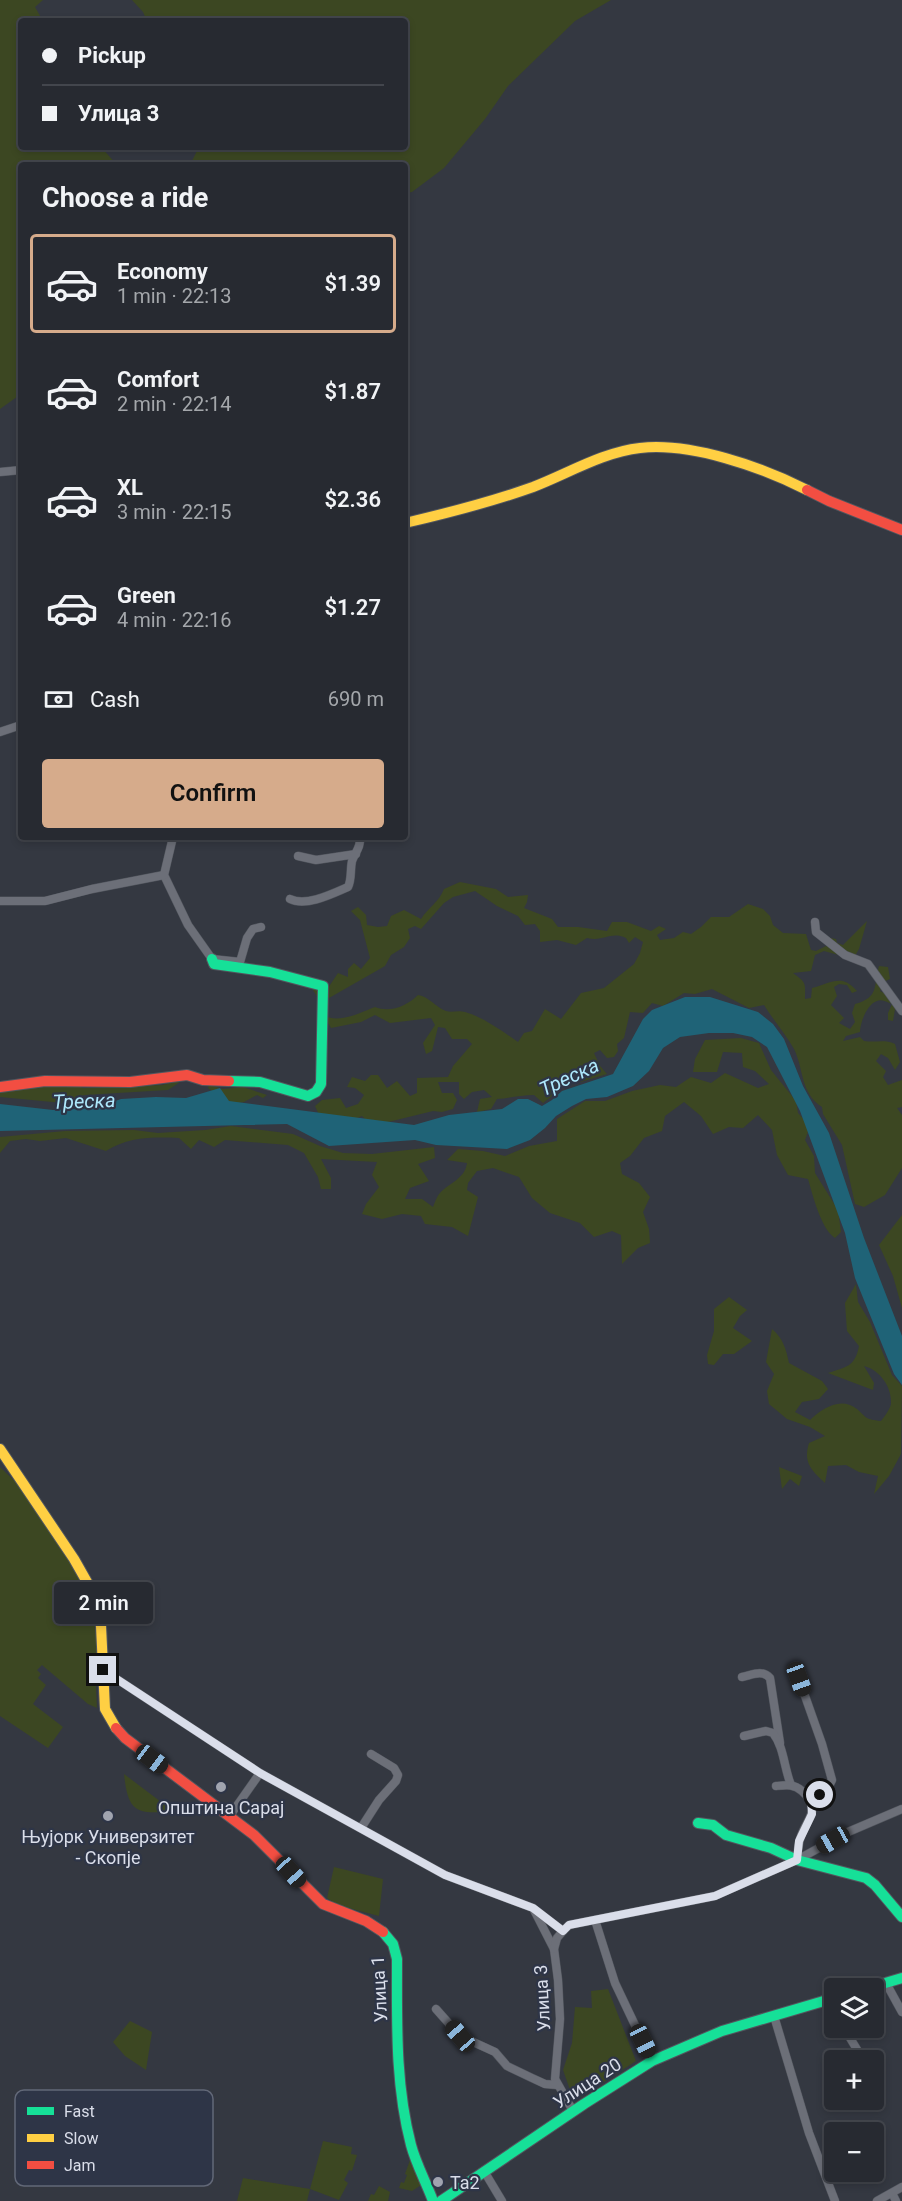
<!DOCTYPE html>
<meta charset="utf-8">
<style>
:root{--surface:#272a31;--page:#33363d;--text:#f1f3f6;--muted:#a4a7ab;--line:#43464d;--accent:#d6ab8b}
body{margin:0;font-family:Roboto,sans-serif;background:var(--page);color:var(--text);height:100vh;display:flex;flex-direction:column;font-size:22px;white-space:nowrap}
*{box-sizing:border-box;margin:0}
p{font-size:20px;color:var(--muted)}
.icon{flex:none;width:33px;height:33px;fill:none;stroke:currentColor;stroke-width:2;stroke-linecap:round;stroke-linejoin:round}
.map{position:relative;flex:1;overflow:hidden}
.side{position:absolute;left:18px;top:162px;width:390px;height:678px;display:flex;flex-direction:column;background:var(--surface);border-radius:6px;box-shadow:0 3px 9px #0003,0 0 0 2px var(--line)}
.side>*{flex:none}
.banner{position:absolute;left:18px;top:18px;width:390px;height:132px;border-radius:6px;box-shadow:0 3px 9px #0003,0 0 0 2px var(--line);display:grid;align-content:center;height:132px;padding:0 24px;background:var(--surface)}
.controls{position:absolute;left:824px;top:1978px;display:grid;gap:12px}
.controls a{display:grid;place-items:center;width:60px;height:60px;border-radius:6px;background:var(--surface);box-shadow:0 3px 9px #0003,0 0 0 2px var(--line);font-size:30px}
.end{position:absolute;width:27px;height:27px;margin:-14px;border:8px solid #dadeea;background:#111;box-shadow:0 0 0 3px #111}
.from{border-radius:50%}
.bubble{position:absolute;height:42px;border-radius:6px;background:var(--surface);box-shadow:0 3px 9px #0003,0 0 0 2px var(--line);font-size:20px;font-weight:600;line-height:42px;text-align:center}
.car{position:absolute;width:18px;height:36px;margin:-18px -9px;border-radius:8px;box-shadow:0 0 4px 2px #0007;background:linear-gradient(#222 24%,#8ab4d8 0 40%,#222 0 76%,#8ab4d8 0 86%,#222 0)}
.banner b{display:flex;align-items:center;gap:21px;height:57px;font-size:22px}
.banner b+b{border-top:2px solid var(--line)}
.banner i{width:15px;height:15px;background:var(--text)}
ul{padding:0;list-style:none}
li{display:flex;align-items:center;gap:18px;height:99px;margin:0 12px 9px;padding:0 12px;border:3px solid transparent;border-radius:6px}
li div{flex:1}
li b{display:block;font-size:22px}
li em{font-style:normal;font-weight:600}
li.active{border-color:var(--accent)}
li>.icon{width:54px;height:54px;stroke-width:1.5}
h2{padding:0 24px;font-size:27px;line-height:72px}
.pay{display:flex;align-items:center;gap:15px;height:66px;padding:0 24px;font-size:22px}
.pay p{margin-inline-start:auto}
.cta{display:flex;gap:12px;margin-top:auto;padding:12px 24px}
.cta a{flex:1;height:69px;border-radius:6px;background:var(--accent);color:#111;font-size:24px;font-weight:600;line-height:69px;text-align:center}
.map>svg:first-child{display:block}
.green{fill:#3c4722}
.water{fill:#1f6377}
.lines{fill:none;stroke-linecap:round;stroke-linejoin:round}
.street-casing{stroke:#52565e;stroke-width:9}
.fast-casing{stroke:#52565e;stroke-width:12}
.slow-casing{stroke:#52565e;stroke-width:12}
.jam-casing{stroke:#52565e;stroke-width:12}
.street{stroke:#6c6f78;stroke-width:8}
.fast{stroke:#16e098;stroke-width:10}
.slow{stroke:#ffcf43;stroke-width:10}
.jam{stroke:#f24e42;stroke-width:10}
.route{stroke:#dadeea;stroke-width:8}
.poi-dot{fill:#a0a4af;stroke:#2e3547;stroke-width:2}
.labels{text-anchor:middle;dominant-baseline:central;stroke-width:4.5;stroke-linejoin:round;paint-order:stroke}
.poi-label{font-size:18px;fill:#dadeea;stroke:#2e3547}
.street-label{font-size:18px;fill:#dadeea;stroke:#2e3547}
.water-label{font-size:20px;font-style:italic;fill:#aee8fc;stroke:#2e3547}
.key{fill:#2e3547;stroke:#626878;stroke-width:1.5}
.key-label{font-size:16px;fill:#dadeea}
</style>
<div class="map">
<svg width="902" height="2201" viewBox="0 0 902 2201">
<rect width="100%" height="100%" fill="#343841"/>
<g class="green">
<path d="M 0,0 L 43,0 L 35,7 L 43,21 L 21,21 L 21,147 L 101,147 L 117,165 L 21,165 L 21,394 L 0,409 Z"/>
<path d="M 132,0 L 611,0 L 575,21 L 508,86 L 485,119 L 444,168 L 412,192 L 405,193 L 405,165 L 191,165 L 191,163 L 199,147 L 405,147 L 405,21 L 147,21 L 143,12 Z"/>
<path d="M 460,882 L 496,889 L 508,897 L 528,895 L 527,902 L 524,908 L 552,919 L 558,927 L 578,927 L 607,931 L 612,922 L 627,922 L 651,931 L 659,926 L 666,929 L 657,935 L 660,940 L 674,938 L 683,932 L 691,934 L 701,927 L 711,917 L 729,917 L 748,904 L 763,909 L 770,916 L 773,925 L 783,933 L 806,934 L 811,950 L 816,951 L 826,946 L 842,953 L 825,937 L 836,939 L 837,943 L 843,945 L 867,921 L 859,949 L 853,959 L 824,951 L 815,955 L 811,971 L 793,973 C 807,983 805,983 805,999 L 811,998 L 812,988 C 831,983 842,973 857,991 L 852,993 L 847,985 L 839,984 L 834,987 L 837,996 L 831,1005 L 844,1018 L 839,1023 L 850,1029 L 855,1022 L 852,1013 L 855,1004 C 880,997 873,986 879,966 L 888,967 L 890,979 L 883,982 L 880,991 L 890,996 L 895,1009 L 893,1021 L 888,1020 L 888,1013 L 892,1004 C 887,1002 881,999 877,1001 C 867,1004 860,1023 860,1032 L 846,1036 L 843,1041 L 860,1037 L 864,1041 C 876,1043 884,1039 895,1044 L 900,1062 L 895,1070 L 888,1058 L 881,1054 L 876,1061 L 886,1071 L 883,1077 L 888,1085 L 902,1080 L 902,1107 L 897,1108 L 902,1115 L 902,1168 L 885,1195 L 864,1207 L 855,1204 L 842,1145 L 823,1114 L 822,1107 C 800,1093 804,1069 794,1049 C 786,1034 773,1020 764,1005 L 749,1008 L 712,989 L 695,994 L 684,993 L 663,1006 L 652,1003 L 643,1013 L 630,1012 L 624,1038 L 617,1044 L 618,1051 L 614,1057 L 607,1058 L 600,1050 L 594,1053 L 600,1066 L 607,1074 L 581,1082 L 579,1071 L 561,1078 L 557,1092 L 543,1103 L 534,1095 C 521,1095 510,1098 497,1099 L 491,1109 L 477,1112 L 480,1099 L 492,1097 L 484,1090 L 472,1092 L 464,1099 L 459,1094 L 459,1082 L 438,1082 L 442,1093 L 453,1093 L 457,1100 L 453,1109 L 442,1112 L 433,1111 L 372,1126 L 362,1116 L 346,1123 L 321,1119 L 315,1106 L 322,1100 L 340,1098 L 346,1108 L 358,1104 L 364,1095 L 355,1088 L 347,1087 L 352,1077 L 365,1081 L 371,1075 L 378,1075 L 387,1088 L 397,1081 L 410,1096 L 417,1093 L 417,1078 L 448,1077 L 453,1066 L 472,1044 L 467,1039 L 452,1039 L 445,1028 L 438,1027 L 432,1051 L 426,1054 L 423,1043 L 435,1025 L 431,1018 L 390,1023 L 375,1015 L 361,1022 L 331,1028 L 324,1016 C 341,1023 359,1013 375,1007 C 390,1013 407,1006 418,995 C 430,997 435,1007 446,1011 C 452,1013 458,1010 465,1012 C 483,1017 502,1031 518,1042 L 524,1033 L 532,1031 L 545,1009 L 561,1019 L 581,993 L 604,988 L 634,964 L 640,953 L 643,942 L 635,937 L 629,943 L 626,938 C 610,931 604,942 587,938 L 576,945 L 557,940 L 540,942 L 540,931 L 535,924 L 525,925 L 518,916 L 497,906 L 475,891 L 453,897 L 444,903 L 421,929 L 415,926 L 408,929 L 410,938 L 404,947 L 391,955 L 385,966 L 329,998 L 318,998 L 313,990 L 315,982 L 326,991 L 338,973 L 348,977 L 348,969 L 354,963 L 361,969 L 370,958 L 360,920 L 351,911 L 358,907 L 366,915 L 367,925 L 378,927 L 387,926 L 391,916 L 404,910 L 421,919 C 428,908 439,902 444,889 Z"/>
<path d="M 741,1038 L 759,1043 L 771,1070 L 796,1101 L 798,1113 L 810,1126 L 805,1140 L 814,1156 L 815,1173 L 838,1210 L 841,1232 L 835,1238 C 821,1229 813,1196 808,1179 L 788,1175 L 777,1155 L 772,1130 L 758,1115 L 743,1128 L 729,1127 L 713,1134 L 701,1116 L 684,1102 L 665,1116 L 662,1131 L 644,1138 L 630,1156 L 620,1163 L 622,1174 L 639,1183 L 650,1197 L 643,1212 L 649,1229 L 650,1243 L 638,1248 L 622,1264 L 621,1235 L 612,1231 L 594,1237 L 580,1223 L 550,1213 L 532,1198 L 519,1177 L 493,1168 L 477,1171 L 468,1183 L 467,1190 L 478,1197 L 468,1236 L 452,1227 L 425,1224 L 421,1216 L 402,1214 L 382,1219 L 362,1214 L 366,1204 L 379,1187 L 372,1175 L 377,1162 L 321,1159 L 331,1178 L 331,1189 L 321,1189 L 318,1177 L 304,1153 L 288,1145 L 225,1140 L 214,1147 L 199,1140 L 191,1149 L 179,1138 C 152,1137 128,1137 106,1151 L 66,1138 L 40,1141 L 26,1139 L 10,1141 L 0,1153 L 0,1137 L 65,1131 L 134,1130 L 158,1133 L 205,1130 L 231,1126 L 293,1134 L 320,1146 L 343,1153 L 372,1154 L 434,1147 L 435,1158 L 418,1164 L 429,1181 L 410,1188 L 405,1199 L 422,1199 L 433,1207 C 435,1202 437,1196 440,1193 C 450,1182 465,1179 467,1163 L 447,1160 L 458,1149 L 483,1151 L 505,1156 L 529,1146 L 557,1141 L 557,1119 L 585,1101 L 605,1101 L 632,1091 L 660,1085 L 676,1087 L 691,1077 L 711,1083 L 725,1073 L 758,1088 L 769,1084 L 755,1071 L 743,1067 L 742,1053 L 723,1052 L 717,1072 L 693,1072 L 695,1059 L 705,1040 Z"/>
<path d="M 38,1075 L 38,1085 L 54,1087 L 72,1082 L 83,1088 L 162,1085 L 183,1080 L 168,1090 L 84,1095 L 63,1103 L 0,1097 L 0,1089 L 25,1083 Z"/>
<path d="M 209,1085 L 223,1089 L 243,1087 L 267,1095 L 263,1098 L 257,1095 L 244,1102 L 230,1105 L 208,1088 Z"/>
<path d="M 902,1215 L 902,1308 L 893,1276 L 879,1245 Z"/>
<path d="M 856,1284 L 858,1302 L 870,1322 L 892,1375 L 902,1386 L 901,1454 L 889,1476 L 874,1494 L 878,1476 L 859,1472 L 846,1465 L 828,1466 L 825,1483 C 811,1470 803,1462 809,1443 L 825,1436 L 810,1427 L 787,1419 L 769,1404 L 767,1391 L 774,1374 L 766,1362 L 772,1329 C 783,1338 786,1349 789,1363 L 822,1381 L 828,1389 L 819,1399 L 802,1402 L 795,1412 L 810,1420 C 822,1409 840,1396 857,1409 C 868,1419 865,1419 881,1421 C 885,1416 890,1409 891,1404 C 892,1387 880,1370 864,1366 L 874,1383 L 873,1390 L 828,1373 C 846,1367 855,1367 859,1346 L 847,1331 L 845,1303 Z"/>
<path d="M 729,1297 L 747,1310 L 740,1316 L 733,1328 L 752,1341 L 734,1354 L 723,1354 L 714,1365 L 708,1364 L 707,1355 L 714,1331 L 714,1309 Z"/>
<path d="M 0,1467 L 24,1490 L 87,1587 L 99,1637 L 96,1687 L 97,1708 L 88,1704 L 42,1665 L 37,1670 L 41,1674 L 38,1678 L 46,1685 L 33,1704 L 63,1727 L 48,1748 L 0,1716 Z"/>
<path d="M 779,1467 L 802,1476 L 799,1486 L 790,1479 L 782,1489 Z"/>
<path d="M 124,1774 L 173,1811 C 136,1815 128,1812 124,1774 Z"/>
<path d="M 334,1867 L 383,1879 L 379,1916 L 337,1905 L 327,1898 Z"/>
<path d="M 608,1989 L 636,2061 L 574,2101 L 563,2070 L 572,2043 L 575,2007 L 592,2008 L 591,1991 Z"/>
<path d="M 130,2021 L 152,2032 L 146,2070 L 125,2056 L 113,2042 Z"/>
<path d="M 323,2141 L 352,2147 L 351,2154 L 357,2155 L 352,2171 L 349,2170 L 344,2180 L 348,2183 L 339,2200 L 310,2189 L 307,2201 L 237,2201 L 243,2178 L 310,2189 Z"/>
<path d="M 410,2160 L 421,2185 L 412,2191 L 399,2188 L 401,2182 L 404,2183 L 407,2175 L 405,2174 Z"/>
<path d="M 379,2186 L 390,2192 L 388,2201 L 368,2201 L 371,2194 L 374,2195 Z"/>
</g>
<path class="water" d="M 685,997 L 710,997 L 758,1012 L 773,1024 L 784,1039 L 803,1086 L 829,1133 L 864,1238 L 902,1336 L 902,1385 L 894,1374 L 855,1278 L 845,1233 L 800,1111 L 767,1047 L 752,1037 L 733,1033 L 709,1033 L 680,1037 L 663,1048 L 649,1071 L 633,1086 L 607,1097 L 586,1099 L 572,1106 L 556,1116 L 545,1128 L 530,1140 L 507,1149 L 436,1145 L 415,1140 L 329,1146 L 287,1124 L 0,1131 L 0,1104 L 53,1110 L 95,1108 L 121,1099 L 156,1097 L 186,1098 L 220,1088 L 229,1101 L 414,1125 L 449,1115 L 502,1109 L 518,1099 L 528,1099 L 542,1106 L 552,1100 L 562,1091 L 613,1074 L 643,1019 L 652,1010 Z"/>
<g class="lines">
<defs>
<g id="street">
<path d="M 0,472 L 21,470"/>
<path d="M 0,732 L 21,725"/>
<path d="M 173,837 L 164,875 L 188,925 L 212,959 L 240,962 L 247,938 L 253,929 L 261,927"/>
<path d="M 298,856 L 316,860 L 356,854"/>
<path d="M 290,899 C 306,907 332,894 348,887 C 352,879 350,870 352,861 C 355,852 361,848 360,837"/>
<path d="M 0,901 L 45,901 L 92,889 L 164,875"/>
<path d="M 815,922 L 816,932 L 845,955 L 868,964 L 902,1011"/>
<path d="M 103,1670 L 260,1773 L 445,1875 L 533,1908 L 563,1931 L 569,1925 L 715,1896 L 726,1891 L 797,1860 L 848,1832 L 902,1809"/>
<path d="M 800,1671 L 799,1679 L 822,1744 L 832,1780 L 828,1788 L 811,1800"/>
<path d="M 742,1677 C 752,1675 762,1669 770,1678 L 780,1743"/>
<path d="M 744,1736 L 766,1731 L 773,1733 C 784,1747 784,1768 791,1785"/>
<path d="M 776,1786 C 787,1785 794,1784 802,1791 C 822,1809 808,1817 801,1836 C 798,1844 798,1852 797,1860"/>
<path d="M 229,1817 L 260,1773"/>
<path d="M 361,1828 L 379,1800 L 396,1781 L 398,1775 L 394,1768 L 371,1754"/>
<path d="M 534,1910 L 554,1949 L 558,1980 L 560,2019 L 555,2079 L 573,2111"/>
<path d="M 595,1920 L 615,1983 L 652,2061"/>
<path d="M 554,1949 L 557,1938 L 563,1931"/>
<path d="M 886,1983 L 902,2012"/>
<path d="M 830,1999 L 834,2007"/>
<path d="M 436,2009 L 460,2036 L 495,2052 L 507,2066 L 532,2078 L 545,2084 L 557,2085"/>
<path d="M 774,2016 L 809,2133 L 835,2201"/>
<path d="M 844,2028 L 864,2061"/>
<path d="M 873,2074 L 876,2078"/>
<path d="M 484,2171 L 502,2201"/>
<path d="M 892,2193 L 896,2201"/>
<path d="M 877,2201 L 902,2187"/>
</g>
<g id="fast">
<path d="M 212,959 L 214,964 L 270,972 L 323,986 L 321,1084 L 316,1092 L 308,1096 L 260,1082 L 229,1081"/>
<path d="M 698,1823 L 713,1825 L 726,1835 L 771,1848 L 797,1860 L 866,1878 L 875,1885 L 902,1917"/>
<path d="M 383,1932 L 393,1944 L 397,1959 C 397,2021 395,2084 411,2145 C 416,2164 426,2182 433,2201"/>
<path d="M 865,1989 L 902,1978"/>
<path d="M 441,2201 L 584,2104 L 652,2061 L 722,2031 L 834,1998"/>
</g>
<g id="slow">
<path d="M 405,523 C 448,513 491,502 533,487 C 567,474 603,452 640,448 C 690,442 762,467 807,490"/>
<path d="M 0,1449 L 74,1559 L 87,1582 L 95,1602 L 101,1626 L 105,1709 L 116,1728"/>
</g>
<g id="jam">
<path d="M 807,490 L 829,501 L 902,530"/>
<path d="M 0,1087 L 45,1081 L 130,1082 L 187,1075 L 203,1080 L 229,1081"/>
<path d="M 116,1728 L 125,1738 L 254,1835 L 323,1904 L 366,1921 L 383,1932"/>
</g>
</defs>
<use href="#street" class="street-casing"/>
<use href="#fast" class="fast-casing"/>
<use href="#slow" class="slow-casing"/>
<use href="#jam" class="jam-casing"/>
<use href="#street" class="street"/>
<use href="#fast" class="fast"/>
<use href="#slow" class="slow"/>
<use href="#jam" class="jam"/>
</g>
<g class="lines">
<path class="route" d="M 103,1670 L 260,1773 L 445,1875 L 533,1908 L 563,1931 L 569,1925 L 715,1896 L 797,1860 L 799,1841 L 812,1814 L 811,1800 L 820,1795"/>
</g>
<g class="poi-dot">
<circle cx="221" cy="1787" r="6"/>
<circle cx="108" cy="1816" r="6"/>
<circle cx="438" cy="2182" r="6"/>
</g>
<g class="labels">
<g class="poi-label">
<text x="221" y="1807">Општина Сарај</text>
<text x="108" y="1836">Њујорк Универзитет<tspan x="108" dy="21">- Скопје</tspan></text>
<text x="450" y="2182" text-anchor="start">Ta2</text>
</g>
<g class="street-label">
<text transform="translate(379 1989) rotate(-93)">Улица 1</text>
<text transform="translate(542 1998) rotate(-93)">Улица 3</text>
<text transform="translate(587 2083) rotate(-33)">Улица 20</text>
</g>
<g class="water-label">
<text transform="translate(569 1077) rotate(-25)">Треска</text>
<text transform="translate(84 1101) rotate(-2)">Треска</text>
</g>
</g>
<rect x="15" y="2090" width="198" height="96" rx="9" class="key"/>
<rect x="27" y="2107" width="27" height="8" fill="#16e098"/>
<rect x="27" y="2134" width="27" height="8" fill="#ffcf43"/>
<rect x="27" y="2161" width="27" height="8" fill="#f24e42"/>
<g class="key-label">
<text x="64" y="2117">Fast</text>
<text x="64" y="2144">Slow</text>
<text x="64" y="2171">Jam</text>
</g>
</svg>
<div class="controls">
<a><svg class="icon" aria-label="layers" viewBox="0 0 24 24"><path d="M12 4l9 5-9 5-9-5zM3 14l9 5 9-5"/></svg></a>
<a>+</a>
<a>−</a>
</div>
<i class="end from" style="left:820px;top:1795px"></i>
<i class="end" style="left:103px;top:1670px"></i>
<div class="bubble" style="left:54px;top:1582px;width:99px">2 min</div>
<i class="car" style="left:799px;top:1679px;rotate:160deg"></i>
<i class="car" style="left:152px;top:1759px;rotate:127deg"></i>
<i class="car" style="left:833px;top:1840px;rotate:241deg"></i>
<i class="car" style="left:291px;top:1872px;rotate:138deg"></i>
<i class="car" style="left:460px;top:2036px;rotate:319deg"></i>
<i class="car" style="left:643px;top:2041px;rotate:154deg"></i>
<div class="banner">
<b><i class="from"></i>Pickup</b>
<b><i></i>Улица 3</b>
</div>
<section class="side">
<h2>Choose a ride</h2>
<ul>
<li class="active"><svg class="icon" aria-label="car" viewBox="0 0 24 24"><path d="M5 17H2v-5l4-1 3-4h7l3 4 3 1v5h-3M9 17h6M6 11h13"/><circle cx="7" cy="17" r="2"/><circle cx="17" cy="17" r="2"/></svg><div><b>Economy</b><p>1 min · 22:13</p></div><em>$1.39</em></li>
<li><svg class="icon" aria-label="car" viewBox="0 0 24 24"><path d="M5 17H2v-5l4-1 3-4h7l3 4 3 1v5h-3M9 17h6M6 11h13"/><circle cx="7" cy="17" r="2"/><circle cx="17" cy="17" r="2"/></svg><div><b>Comfort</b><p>2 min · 22:14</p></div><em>$1.87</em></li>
<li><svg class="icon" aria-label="car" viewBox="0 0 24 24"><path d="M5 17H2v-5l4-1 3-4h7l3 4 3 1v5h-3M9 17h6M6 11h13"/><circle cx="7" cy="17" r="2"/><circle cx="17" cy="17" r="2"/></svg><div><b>XL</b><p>3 min · 22:15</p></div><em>$2.36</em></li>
<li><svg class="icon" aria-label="car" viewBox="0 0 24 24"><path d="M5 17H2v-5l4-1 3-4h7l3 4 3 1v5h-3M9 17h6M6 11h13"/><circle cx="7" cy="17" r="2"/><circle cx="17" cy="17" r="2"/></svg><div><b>Green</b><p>4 min · 22:16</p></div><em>$1.27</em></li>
</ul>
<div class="pay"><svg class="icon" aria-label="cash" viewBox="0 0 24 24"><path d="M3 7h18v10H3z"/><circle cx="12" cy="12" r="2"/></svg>Cash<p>690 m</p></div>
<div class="cta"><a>Confirm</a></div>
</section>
</div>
